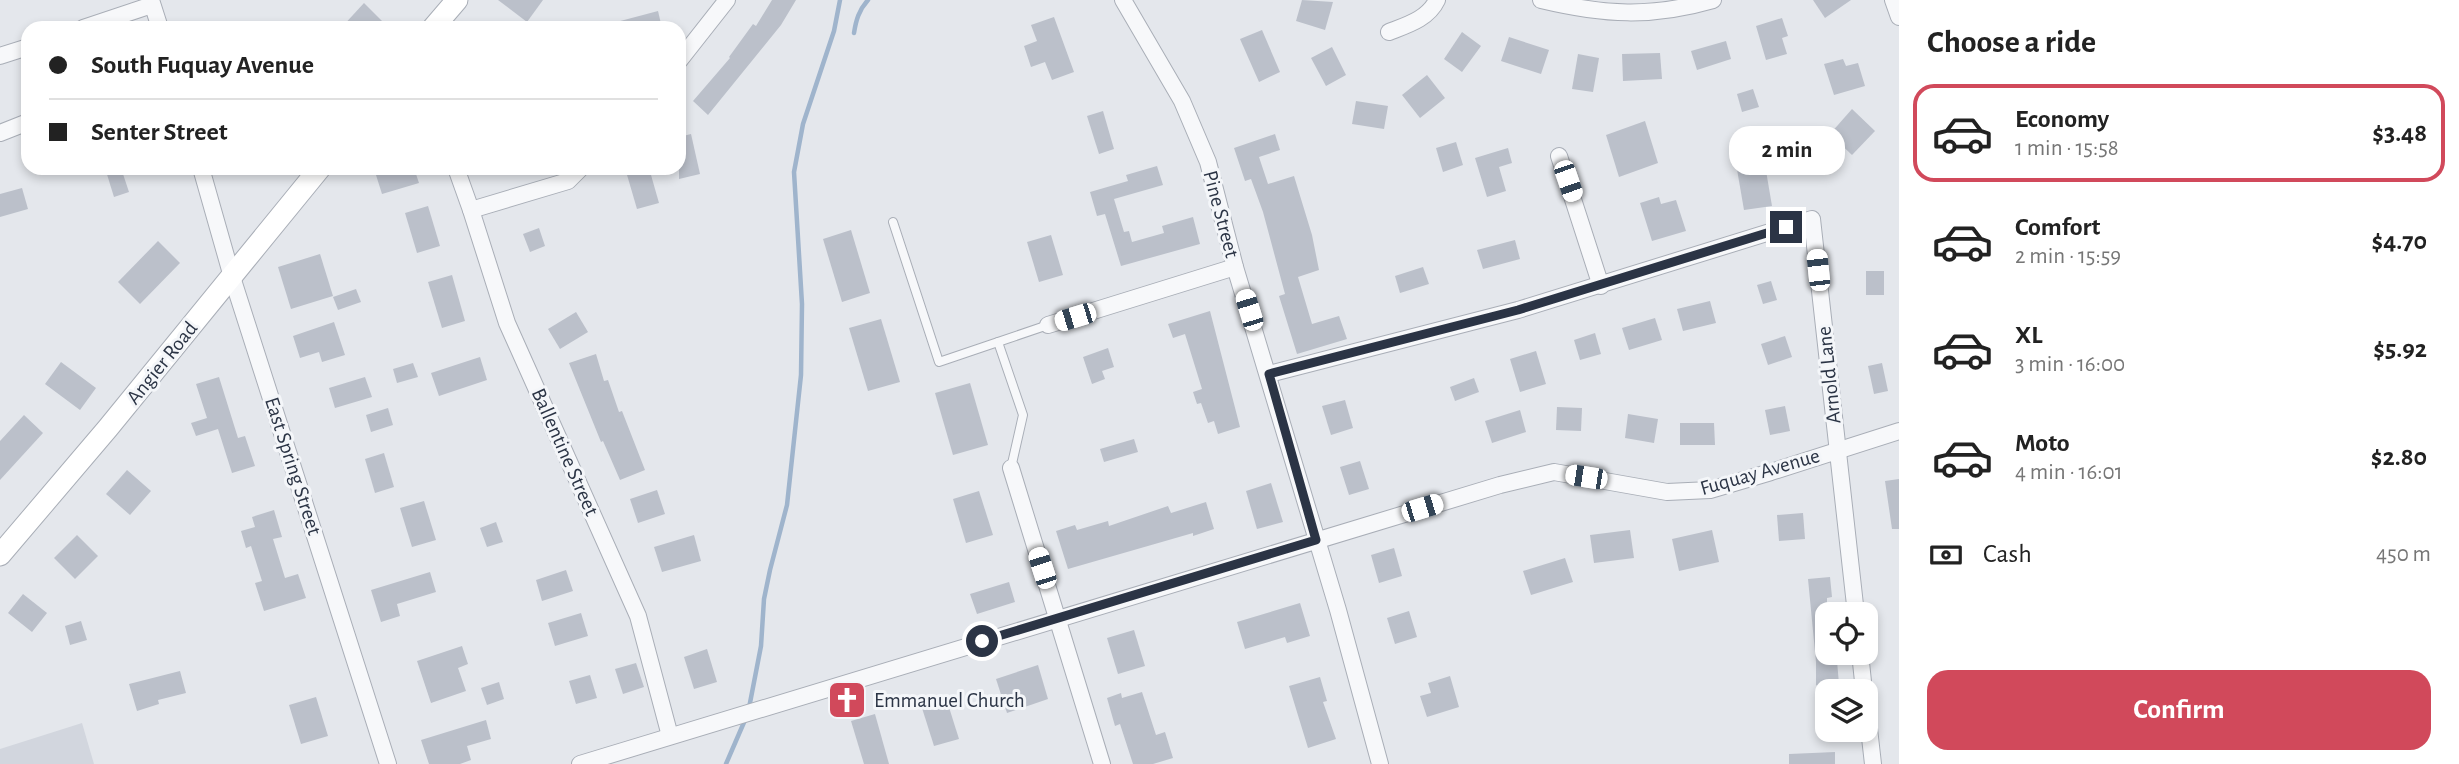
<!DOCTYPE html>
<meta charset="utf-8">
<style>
:root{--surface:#fff;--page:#f6f6f6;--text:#222;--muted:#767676;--line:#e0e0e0;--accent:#d1495b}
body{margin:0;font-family:"Alegreya Sans",sans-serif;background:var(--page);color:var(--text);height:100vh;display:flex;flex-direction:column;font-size:26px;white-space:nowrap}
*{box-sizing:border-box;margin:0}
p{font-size:23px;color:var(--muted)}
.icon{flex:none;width:38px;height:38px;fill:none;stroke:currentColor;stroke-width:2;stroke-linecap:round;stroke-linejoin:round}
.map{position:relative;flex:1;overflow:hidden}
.side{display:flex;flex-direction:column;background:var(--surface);width:560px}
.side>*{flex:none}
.guide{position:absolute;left:21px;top:21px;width:665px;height:154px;border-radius:21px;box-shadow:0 4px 10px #0003;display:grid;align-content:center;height:154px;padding:0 28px;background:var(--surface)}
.controls{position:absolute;left:1815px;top:602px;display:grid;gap:14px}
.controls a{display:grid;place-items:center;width:63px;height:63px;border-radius:14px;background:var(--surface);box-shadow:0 4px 10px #0003;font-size:35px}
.end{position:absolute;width:32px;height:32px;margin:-16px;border:9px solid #2b3445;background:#fff;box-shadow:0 0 0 4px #fff}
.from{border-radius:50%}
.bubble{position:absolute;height:49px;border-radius:21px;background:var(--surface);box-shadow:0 4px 10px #0003;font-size:23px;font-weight:700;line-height:49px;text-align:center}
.car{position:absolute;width:21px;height:42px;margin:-21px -10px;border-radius:9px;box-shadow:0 0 5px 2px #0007;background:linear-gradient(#fff 24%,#345 0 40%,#fff 0 76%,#345 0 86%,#fff 0)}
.guide b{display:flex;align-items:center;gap:24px;height:66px;font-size:26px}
.guide b+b{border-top:2px solid var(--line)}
.guide i{width:18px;height:18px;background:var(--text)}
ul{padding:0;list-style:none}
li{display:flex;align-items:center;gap:21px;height:98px;margin:0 14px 10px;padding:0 14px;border:4px solid transparent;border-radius:21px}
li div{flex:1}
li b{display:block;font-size:26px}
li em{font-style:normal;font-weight:700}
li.active{border-color:var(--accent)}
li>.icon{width:63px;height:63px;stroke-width:1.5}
h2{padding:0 28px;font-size:32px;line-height:84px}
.pay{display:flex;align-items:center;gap:18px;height:77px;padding:0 28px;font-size:26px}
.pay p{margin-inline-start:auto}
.action{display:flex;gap:14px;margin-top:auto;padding:14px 28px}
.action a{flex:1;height:80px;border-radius:21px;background:var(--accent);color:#fff;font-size:28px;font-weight:700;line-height:80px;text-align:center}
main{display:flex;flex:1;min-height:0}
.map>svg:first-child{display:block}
.built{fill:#d2d6de}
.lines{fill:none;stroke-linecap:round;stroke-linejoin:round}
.stream{stroke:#9fb4cc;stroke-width:4.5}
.building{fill:#bbc0ca}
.lane-casing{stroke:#a9aeb7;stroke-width:10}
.street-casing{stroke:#a9aeb7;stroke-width:18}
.secondary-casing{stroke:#a9aeb7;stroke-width:23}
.lane{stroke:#f7f8fa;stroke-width:8}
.street{stroke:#f7f8fa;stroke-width:16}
.secondary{stroke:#fff;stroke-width:21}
.route{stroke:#2b3445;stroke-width:9}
.labels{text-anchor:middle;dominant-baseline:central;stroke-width:6;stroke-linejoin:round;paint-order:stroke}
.street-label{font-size:21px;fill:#2b3445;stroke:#f4f6f9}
.poi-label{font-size:21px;fill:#2b3445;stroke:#f4f6f9;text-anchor:start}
</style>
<main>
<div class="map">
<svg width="1899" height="764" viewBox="0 0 1899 764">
<rect width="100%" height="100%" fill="#e4e7ec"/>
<path class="built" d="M 82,723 L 94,764 L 0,764 L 0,749 Z"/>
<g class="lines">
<g class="stream">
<path d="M 854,33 C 856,20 859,10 868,0"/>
<path d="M 749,708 L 761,646 L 764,599 L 770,570 L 787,505 L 801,375 L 802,304 L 794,172 L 803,124 L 834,31 L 840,0"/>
<path d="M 726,764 L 745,720"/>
</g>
</g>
<g class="building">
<path d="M 498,0 L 543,0 L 527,22 Z"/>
<path d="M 772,0 L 796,0 L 781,25 L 708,115 L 693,101 L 730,58 L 729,57 L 753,24 L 756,26 Z"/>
<path d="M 1302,0 L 1333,2 L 1325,30 L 1296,21 Z"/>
<path d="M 1813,0 L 1851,0 L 1825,18 Z"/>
<path d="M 364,3 L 382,21 L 375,28 L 341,28 Z"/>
<path d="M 658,11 L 662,28 L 610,28 L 609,24 Z"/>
<path d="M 1054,17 L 1074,72 L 1052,80 L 1045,62 L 1031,67 L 1024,46 L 1037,41 L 1031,25 Z"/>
<path d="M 1782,18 L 1788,36 L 1782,38 L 1787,54 L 1766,60 L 1756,26 Z"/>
<path d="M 1262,30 L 1280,72 L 1259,82 L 1240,39 Z"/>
<path d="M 1462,32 L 1481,46 L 1462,72 L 1444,59 Z"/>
<path d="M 1509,37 L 1549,50 L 1541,74 L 1501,61 Z"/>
<path d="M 1726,41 L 1731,59 L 1697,70 L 1691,51 Z"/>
<path d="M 1332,47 L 1346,75 L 1326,86 L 1311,58 Z"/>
<path d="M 1660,53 L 1662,79 L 1623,81 L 1622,54 Z"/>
<path d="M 1578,54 L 1599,58 L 1593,92 L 1572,89 Z"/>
<path d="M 1843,59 L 1846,66 L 1858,63 L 1865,86 L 1834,95 L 1824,64 Z"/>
<path d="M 1427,75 L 1445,98 L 1420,118 L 1402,95 Z"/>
<path d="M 1753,89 L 1759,107 L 1742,112 L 1737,94 Z"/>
<path d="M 1356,101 L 1388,106 L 1384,129 L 1352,124 Z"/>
<path d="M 1852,109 L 1875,131 L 1852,155 L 1830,134 Z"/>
<path d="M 1103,111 L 1114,149 L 1099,154 L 1087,116 Z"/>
<path d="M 1645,121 L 1658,163 L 1619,177 L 1606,135 Z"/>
<path d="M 691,134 L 700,174 L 679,179 L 679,137 Z"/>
<path d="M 1275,134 L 1280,150 L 1259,157 L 1268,184 L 1294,176 L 1312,235 L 1319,270 L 1298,277 L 1312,324 L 1339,316 L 1347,339 L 1297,354 L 1279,296 L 1285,294 L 1263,212 L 1251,179 L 1245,181 L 1234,148 Z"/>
<path d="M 1456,142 L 1463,165 L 1443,172 L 1436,148 Z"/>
<path d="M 1762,147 L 1772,206 L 1744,210 L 1734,152 Z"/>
<path d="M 1508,148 L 1512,163 L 1499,167 L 1506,191 L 1487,197 L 1475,158 Z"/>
<path d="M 1157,166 L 1163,185 L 1114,199 L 1124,232 L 1129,231 L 1132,242 L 1164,233 L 1162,226 L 1193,217 L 1200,244 L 1121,266 L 1105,214 L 1097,216 L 1090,192 L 1128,181 L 1126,175 Z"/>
<path d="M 105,168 L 121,168 L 129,192 L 114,197 Z"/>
<path d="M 390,168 L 414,168 L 419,183 L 382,194 L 376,175 L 391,170 Z"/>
<path d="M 625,168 L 649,168 L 659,203 L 637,209 Z"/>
<path d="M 22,188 L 28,209 L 0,217 L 0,194 Z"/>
<path d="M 1659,197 L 1661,204 L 1676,200 L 1686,231 L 1652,241 L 1640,203 Z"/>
<path d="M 428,206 L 440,246 L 417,253 L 405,213 Z"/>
<path d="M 539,228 L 545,246 L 530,252 L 523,234 Z"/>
<path d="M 851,230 L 870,293 L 842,302 L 823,239 Z"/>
<path d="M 1051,235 L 1063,275 L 1039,282 L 1027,242 Z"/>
<path d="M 1515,240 L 1520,259 L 1483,269 L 1477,250 Z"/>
<path d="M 158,241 L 180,263 L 140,304 L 118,282 Z"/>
<path d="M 320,254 L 333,296 L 291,309 L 278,267 Z"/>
<path d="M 1423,267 L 1429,284 L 1400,293 L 1395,276 Z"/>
<rect x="1866" y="271" width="18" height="24"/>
<path d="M 452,275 L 465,321 L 442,328 L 428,282 Z"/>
<path d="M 1771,281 L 1777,300 L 1763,304 L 1757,285 Z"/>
<path d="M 356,289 L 361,302 L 338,310 L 333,297 Z"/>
<path d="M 1710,301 L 1716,323 L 1683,331 L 1677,309 Z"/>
<path d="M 1210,311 L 1240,427 L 1218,434 L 1214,421 L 1208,423 L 1201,403 L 1197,404 L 1193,392 L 1202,389 L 1185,334 L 1173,338 L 1168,324 Z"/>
<path d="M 576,312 L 588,332 L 560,349 L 548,329 Z"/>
<path d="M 1655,318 L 1662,340 L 1629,350 L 1622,328 Z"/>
<path d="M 881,319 L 900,382 L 868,391 L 849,328 Z"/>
<path d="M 334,322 L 345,355 L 322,362 L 319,352 L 300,358 L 293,336 Z"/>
<path d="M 1595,333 L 1601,354 L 1580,360 L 1574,340 Z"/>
<path d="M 1785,336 L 1792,357 L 1768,365 L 1761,344 Z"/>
<path d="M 1108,348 L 1114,367 L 1102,371 L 1105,379 L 1092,384 L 1083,357 Z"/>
<path d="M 1536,351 L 1546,384 L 1520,392 L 1510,359 Z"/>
<path d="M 596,354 L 604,381 L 608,380 L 619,412 L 622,411 L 645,470 L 620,480 L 603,441 L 601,442 L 569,363 Z"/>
<path d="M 480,357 L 487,380 L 439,396 L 431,373 Z"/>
<path d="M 61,362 L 96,388 L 80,410 L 45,384 Z"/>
<path d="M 413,363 L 418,377 L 397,383 L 393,369 Z"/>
<path d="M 1882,363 L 1888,391 L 1874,394 L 1868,366 Z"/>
<path d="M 219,377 L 238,438 L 245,436 L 255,466 L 232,473 L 218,429 L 196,436 L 191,423 L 207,418 L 196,384 Z"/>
<path d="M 365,377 L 372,397 L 335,408 L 329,388 Z"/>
<path d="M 1474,378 L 1479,392 L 1455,401 L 1450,387 Z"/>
<path d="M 970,383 L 988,445 L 953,455 L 935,393 Z"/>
<path d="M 1345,400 L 1353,428 L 1331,435 L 1322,406 Z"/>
<path d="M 1785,406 L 1790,431 L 1770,435 L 1765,410 Z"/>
<path d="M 1557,407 L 1582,408 L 1581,431 L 1556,430 Z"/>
<path d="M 388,408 L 393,425 L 371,432 L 366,415 Z"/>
<path d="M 1520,410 L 1526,432 L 1492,443 L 1485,421 Z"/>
<path d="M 1628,414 L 1658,419 L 1654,443 L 1625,438 Z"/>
<path d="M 24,415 L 43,433 L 0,480 L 0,441 Z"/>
<path d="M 1680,423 L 1714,423 L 1715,445 L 1680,445 Z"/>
<path d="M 1134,439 L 1138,452 L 1104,462 L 1100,449 Z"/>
<path d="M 384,453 L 394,487 L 375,493 L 365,459 Z"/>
<path d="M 1360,461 L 1369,489 L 1349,495 L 1340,467 Z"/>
<path d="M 127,470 L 151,491 L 130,515 L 106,494 Z"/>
<path d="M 1899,479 L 1899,529 L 1892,529 L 1885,481 Z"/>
<path d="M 1271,483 L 1283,522 L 1257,529 L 1246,491 Z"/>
<path d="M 657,490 L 665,514 L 638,523 L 630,499 Z"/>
<path d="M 979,491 L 993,535 L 966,543 L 953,499 Z"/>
<path d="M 424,501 L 436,540 L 412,547 L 400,508 Z"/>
<path d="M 1206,502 L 1214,529 L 1193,536 L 1193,533 L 1068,569 L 1056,531 L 1075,525 L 1077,530 L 1108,521 L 1109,526 L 1168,506 L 1171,513 Z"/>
<path d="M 274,510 L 282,537 L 273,539 L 285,578 L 298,574 L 306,598 L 264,611 L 255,583 L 262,581 L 251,546 L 246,548 L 241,531 L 255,527 L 252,517 Z"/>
<path d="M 1803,513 L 1805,539 L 1779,541 L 1777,515 Z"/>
<path d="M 496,522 L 503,542 L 487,547 L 480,528 Z"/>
<path d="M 1630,530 L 1634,558 L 1594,563 L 1590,535 Z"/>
<path d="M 1712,530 L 1719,562 L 1679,571 L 1672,539 Z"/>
<path d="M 77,535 L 98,556 L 75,579 L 54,558 Z"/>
<path d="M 694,535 L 701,561 L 662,572 L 654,547 Z"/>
<path d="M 1394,548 L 1402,576 L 1379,583 L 1371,555 Z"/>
<path d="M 1565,558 L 1573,582 L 1531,595 L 1523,571 Z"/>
<path d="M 566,570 L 573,591 L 542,601 L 536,580 Z"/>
<path d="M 430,572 L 436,592 L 397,604 L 400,616 L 381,622 L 371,590 Z"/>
<path d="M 1830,577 L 1832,597 L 1827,598 L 1827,661 L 1837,661 L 1839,684 L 1819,687 L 1816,685 L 1816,662 L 1808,579 Z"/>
<path d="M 1009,582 L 1015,602 L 977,614 L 970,594 Z"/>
<path d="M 23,594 L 47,613 L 32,632 L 8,613 Z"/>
<path d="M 1300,603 L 1310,636 L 1287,643 L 1285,637 L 1245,649 L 1237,622 Z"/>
<path d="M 1409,611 L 1417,637 L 1395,644 L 1387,618 Z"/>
<path d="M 581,613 L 588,636 L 555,646 L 548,623 Z"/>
<path d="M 81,621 L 87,640 L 70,645 L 65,626 Z"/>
<path d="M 1134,630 L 1145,666 L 1118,674 L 1107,638 Z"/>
<path d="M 462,646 L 468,664 L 458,668 L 466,691 L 431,703 L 417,661 Z"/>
<path d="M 707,649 L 717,682 L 694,689 L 684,657 Z"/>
<path d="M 636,663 L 644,687 L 623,694 L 615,669 Z"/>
<path d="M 1038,665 L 1048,699 L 1007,713 L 996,679 Z"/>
<path d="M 180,671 L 186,693 L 158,700 L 159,704 L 137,711 L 129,684 Z"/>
<path d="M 590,675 L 597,698 L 576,704 L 569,681 Z"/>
<path d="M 1450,676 L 1459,707 L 1427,717 L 1420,696 L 1431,693 L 1428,683 Z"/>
<path d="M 1320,677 L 1327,701 L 1323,702 L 1336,739 L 1308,748 L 1289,686 Z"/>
<path d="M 499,682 L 504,699 L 487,705 L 481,688 Z"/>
<path d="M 1142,692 L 1156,735 L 1165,732 L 1173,758 L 1153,764 L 1133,764 L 1120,724 L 1115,726 L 1107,698 L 1121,693 L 1122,698 Z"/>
<path d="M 316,697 L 328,736 L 301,744 L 289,705 Z"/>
<path d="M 947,701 L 959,739 L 934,746 L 922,708 Z"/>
<path d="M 875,714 L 889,764 L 864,764 L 851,721 Z"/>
<path d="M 486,720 L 491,739 L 467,746 L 471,760 L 460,764 L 429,764 L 421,740 Z"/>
<path d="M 1835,752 L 1835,764 L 1789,764 L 1789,754 Z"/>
</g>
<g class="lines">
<defs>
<g id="lane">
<path d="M 893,222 L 939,362 L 998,342"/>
<path d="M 1011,468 L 1023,415 L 998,342 L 1048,325"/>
</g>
<g id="street">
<path d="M 151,0 L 160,28"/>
<path d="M 1123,0 L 1182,101 L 1208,162 L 1235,267 L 1338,610 L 1380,764"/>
<path d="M 1541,0 C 1604,15 1651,18 1713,0"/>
<path d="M 1893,0 L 1899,17"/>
<path d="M 83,28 L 152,5"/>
<path d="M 1389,32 C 1407,25 1428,19 1437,0"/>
<path d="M 0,56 L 28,47"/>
<path d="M 679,61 L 727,0"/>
<path d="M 0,133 L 28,122"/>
<path d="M 1559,156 L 1601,286"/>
<path d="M 201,168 L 232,277 L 388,764"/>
<path d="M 456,168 L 471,210 L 507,323 L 638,616 L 670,736"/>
<path d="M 471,210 L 568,181 L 581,168"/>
<path d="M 1048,325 L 1235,267"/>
<path d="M 1269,374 L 1518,310 L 1812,219 L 1856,614"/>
<path d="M 1011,468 L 1102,764"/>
<path d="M 1860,653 L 1864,691"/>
<path d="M 1866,702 L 1873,764"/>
<path d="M 580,764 L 1500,485 L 1554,472 L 1667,492 L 1710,490 L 1771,472 L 1899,431"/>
</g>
<g id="secondary">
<path d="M 433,28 L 457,0"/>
<path d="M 0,555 L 108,428 L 320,168"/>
</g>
</defs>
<use href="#lane" class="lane-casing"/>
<use href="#street" class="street-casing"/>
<use href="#secondary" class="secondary-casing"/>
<use href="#lane" class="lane"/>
<use href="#street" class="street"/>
<use href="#secondary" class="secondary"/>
</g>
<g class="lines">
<path class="route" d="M 982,641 L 1316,540 L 1269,374 L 1518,310 L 1786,227"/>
</g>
<defs>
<symbol id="church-square" viewBox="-11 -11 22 22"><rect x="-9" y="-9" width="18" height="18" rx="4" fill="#d1495b" stroke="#f4f6f9"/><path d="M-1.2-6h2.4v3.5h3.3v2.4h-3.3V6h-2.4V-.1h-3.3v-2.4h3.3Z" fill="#fff"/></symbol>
</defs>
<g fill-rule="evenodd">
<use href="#church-square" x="825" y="678" width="44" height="44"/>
</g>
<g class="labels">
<g class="street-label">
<text transform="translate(1221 214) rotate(75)">Pine Street</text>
<text transform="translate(162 363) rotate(-51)">Angier Road</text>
<text transform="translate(1829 375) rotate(-96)">Arnold Lane</text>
<text transform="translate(565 452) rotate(66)">Ballentine Street</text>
<text transform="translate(293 466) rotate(72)">East Spring Street</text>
<text transform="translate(1760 472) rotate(-16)">Fuquay Avenue</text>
</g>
<g class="poi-label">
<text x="874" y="700">Emmanuel Church</text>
</g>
</g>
</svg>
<div class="controls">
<a><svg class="icon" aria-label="locate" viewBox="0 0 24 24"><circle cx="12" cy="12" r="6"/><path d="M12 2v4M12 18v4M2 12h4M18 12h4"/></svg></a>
<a><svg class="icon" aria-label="layers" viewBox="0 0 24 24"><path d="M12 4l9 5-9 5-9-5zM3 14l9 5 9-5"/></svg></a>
</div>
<i class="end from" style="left:982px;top:641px"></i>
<i class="end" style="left:1786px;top:227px"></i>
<div class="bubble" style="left:1729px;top:126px;width:116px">2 min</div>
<i class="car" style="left:1568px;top:181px;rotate:161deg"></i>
<i class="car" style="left:1818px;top:270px;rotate:354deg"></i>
<i class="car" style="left:1249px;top:310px;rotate:343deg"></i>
<i class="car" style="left:1075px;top:317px;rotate:253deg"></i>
<i class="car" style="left:1586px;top:477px;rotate:279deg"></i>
<i class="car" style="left:1422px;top:508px;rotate:73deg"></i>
<i class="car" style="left:1042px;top:568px;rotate:342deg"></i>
<div class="guide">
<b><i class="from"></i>South Fuquay Avenue</b>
<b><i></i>Senter Street</b>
</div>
</div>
<section class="side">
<h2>Choose a ride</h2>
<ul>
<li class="active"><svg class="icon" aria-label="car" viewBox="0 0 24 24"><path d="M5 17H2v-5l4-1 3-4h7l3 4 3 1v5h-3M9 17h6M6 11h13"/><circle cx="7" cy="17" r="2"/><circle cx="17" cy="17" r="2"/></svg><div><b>Economy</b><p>1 min · 15:58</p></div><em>$3.48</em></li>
<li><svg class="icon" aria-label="car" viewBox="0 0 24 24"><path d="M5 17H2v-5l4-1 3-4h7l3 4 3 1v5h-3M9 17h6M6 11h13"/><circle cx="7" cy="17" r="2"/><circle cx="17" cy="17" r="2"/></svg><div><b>Comfort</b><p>2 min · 15:59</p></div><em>$4.70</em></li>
<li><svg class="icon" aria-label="car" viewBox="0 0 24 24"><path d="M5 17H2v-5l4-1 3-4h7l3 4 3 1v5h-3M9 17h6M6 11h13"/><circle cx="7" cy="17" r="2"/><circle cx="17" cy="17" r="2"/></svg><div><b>XL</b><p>3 min · 16:00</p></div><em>$5.92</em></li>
<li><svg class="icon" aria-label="car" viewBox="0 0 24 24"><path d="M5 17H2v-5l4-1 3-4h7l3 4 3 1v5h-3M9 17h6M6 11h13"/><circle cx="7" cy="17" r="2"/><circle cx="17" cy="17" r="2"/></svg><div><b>Moto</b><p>4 min · 16:01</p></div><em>$2.80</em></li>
</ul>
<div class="pay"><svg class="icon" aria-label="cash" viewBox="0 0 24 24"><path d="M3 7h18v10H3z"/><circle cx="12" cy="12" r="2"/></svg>Cash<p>450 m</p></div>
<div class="action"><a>Confirm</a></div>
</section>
</main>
